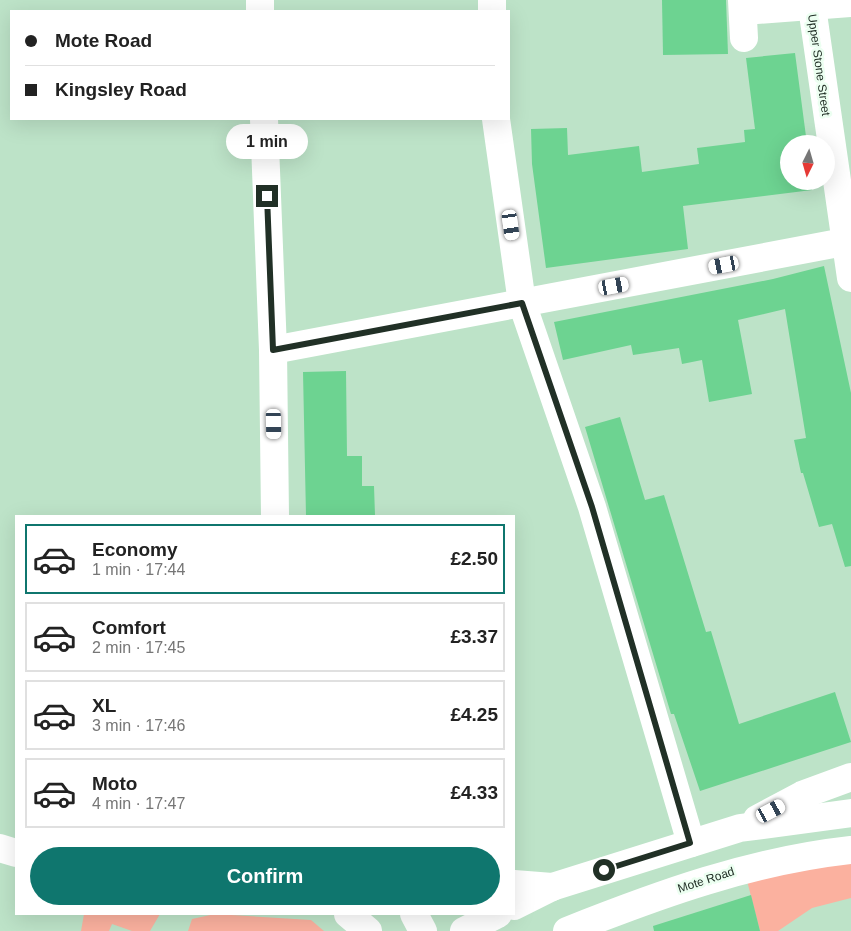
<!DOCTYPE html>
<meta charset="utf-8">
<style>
:root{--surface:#fff;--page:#f2f2f2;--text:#222;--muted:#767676;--line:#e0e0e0;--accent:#0f766e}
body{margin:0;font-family:Arial,sans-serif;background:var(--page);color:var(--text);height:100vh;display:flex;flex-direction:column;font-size:19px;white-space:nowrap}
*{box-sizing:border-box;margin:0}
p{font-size:16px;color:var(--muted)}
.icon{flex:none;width:28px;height:28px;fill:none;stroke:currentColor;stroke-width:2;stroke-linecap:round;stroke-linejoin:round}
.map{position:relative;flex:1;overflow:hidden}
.drawer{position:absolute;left:15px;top:515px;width:500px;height:400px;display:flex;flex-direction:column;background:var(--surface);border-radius:0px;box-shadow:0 5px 20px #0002}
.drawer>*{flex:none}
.top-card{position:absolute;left:10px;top:10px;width:500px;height:110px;border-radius:0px;box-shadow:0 5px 20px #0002;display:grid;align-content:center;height:110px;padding:0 15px;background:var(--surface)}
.needle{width:32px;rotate:185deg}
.controls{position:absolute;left:780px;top:135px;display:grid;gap:10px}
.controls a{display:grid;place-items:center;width:55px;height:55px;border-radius:50%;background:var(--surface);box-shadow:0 5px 20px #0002;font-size:25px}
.end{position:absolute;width:22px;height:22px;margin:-11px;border:6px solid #213026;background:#fff;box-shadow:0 0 0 2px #fff}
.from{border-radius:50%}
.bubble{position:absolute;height:35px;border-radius:18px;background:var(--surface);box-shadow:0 5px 20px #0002;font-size:16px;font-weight:700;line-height:35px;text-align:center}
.car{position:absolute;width:15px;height:30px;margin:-15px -8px;border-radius:6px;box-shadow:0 0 4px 1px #0007;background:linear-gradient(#fff 24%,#345 0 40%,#fff 0 76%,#345 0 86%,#fff 0)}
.top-card b{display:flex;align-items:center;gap:18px;height:48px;font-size:19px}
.top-card b+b{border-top:1px solid var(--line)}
.top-card i{width:12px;height:12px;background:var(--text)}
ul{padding:9px 0 0;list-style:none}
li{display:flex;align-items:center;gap:15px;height:70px;margin:0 10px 8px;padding:0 5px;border:2px solid var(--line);border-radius:0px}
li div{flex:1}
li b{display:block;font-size:19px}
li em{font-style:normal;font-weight:700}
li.current{border-color:var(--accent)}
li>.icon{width:45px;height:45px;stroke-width:1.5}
.primary-button{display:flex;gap:10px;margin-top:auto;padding:10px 15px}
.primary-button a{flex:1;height:58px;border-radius:30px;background:var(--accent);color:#fff;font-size:20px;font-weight:700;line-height:58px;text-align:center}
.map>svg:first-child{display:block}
.green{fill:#fbb19f}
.building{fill:#6dd391}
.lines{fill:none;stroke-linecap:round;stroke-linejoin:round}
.minor{stroke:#fff;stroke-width:28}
.highway{stroke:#fff;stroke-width:28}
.route{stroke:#213026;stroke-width:6}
.labels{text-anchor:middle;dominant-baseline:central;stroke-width:5;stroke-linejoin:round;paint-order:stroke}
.street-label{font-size:12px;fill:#213026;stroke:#ecfff1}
</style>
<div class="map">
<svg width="851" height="931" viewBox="0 0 851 931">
<rect width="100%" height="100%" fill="#bde3c8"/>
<g class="green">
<path d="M 851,859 L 851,898 L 812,908 L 778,931 L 760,931 L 745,873 Z"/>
<path d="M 84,914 L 160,914 L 150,931 L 132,931 L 112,924 L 109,931 L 81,931 Z"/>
<path d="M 215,914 L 311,920 L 324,931 L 188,931 L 192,919 Z"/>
</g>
<g class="building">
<path d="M 662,0 L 726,0 L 728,54 L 663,55 Z"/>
<path d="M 795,53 L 807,144 L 789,144 L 789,181 L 811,181 L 812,190 L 683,206 L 688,249 L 546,268 L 532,164 L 531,129 L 567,128 L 568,155 L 639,146 L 642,172 L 699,164 L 697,148 L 745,142 L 744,130 L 755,129 L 746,58 Z"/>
<path d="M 824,266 L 851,393 L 851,566 L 845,567 L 832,524 L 819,527 L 803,473 L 801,473 L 794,440 L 806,438 L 785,309 L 738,320 L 752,394 L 709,402 L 702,360 L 682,364 L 679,348 L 633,355 L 631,345 L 563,360 L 554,322 L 773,279 Z"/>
<path d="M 346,371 L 347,456 L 362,456 L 362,486 L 374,486 L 375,515 L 306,516 L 303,372 Z"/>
<path d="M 620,417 L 645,500 L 664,495 L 706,632 L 711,631 L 739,724 L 835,692 L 851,742 L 700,791 L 674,714 L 671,714 L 585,427 Z"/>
<path d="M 751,895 L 760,931 L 654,931 L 653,926 Z"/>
</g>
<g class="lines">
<g class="minor">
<path d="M 260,0 L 260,11"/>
<path d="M 492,0 L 492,11"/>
<path d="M 742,0 L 744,38"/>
<path d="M 743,11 L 851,3"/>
<path d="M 264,119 L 273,350 L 275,516"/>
<path d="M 496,119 L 522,303 L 592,507 L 691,843"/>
<path d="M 273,350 L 844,242"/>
<path d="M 0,848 L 16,853"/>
<path d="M 514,884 L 552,887"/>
<path d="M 348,914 L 368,931"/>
<path d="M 414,914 L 423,931"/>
</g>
<g class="highway">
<path d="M 811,0 L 851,278"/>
<path d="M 757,819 L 802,795 L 851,777"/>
<path d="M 514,906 L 552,887 L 740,828 L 851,813"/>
<path d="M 464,931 L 498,914"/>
<path d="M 567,931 C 660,894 751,861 851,850"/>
</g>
</g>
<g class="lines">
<path class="route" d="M 267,196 L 273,350 L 522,303 L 592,507 L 690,843 L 604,870"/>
</g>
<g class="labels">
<g class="street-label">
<text transform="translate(819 65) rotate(82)">Upper Stone Street</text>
<text transform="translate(706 880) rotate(-18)">Mote Road</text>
</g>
</g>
</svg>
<div class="controls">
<a><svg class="needle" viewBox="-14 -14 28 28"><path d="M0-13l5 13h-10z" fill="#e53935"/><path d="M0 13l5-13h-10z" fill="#767676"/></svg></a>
</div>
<i class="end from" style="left:604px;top:870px"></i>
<i class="end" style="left:267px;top:196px"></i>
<div class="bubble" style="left:226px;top:124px;width:82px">1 min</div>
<i class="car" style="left:511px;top:225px;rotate:172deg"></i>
<i class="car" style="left:724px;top:265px;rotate:259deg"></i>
<i class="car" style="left:614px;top:286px;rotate:80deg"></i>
<i class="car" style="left:274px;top:424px;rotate:179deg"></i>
<i class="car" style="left:771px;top:811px;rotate:62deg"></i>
<div class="top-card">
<b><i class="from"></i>Mote Road</b>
<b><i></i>Kingsley Road</b>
</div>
<section class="drawer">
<ul>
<li class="current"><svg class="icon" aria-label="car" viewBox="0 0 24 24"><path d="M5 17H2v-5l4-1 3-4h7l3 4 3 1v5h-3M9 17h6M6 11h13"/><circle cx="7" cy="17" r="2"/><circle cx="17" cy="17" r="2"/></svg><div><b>Economy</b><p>1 min · 17:44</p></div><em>£2.50</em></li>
<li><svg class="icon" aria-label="car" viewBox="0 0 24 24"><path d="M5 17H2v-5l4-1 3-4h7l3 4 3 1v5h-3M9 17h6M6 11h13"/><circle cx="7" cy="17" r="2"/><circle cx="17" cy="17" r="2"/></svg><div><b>Comfort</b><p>2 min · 17:45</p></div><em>£3.37</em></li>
<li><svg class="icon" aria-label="car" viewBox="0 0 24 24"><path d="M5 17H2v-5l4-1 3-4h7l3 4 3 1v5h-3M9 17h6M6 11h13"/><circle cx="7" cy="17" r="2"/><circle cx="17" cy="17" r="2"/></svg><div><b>XL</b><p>3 min · 17:46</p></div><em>£4.25</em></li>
<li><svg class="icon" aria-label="car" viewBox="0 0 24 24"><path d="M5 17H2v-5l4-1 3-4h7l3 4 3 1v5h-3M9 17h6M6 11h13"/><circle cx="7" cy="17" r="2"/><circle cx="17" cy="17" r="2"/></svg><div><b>Moto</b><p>4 min · 17:47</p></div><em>£4.33</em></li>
</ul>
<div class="primary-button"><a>Confirm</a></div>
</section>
</div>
